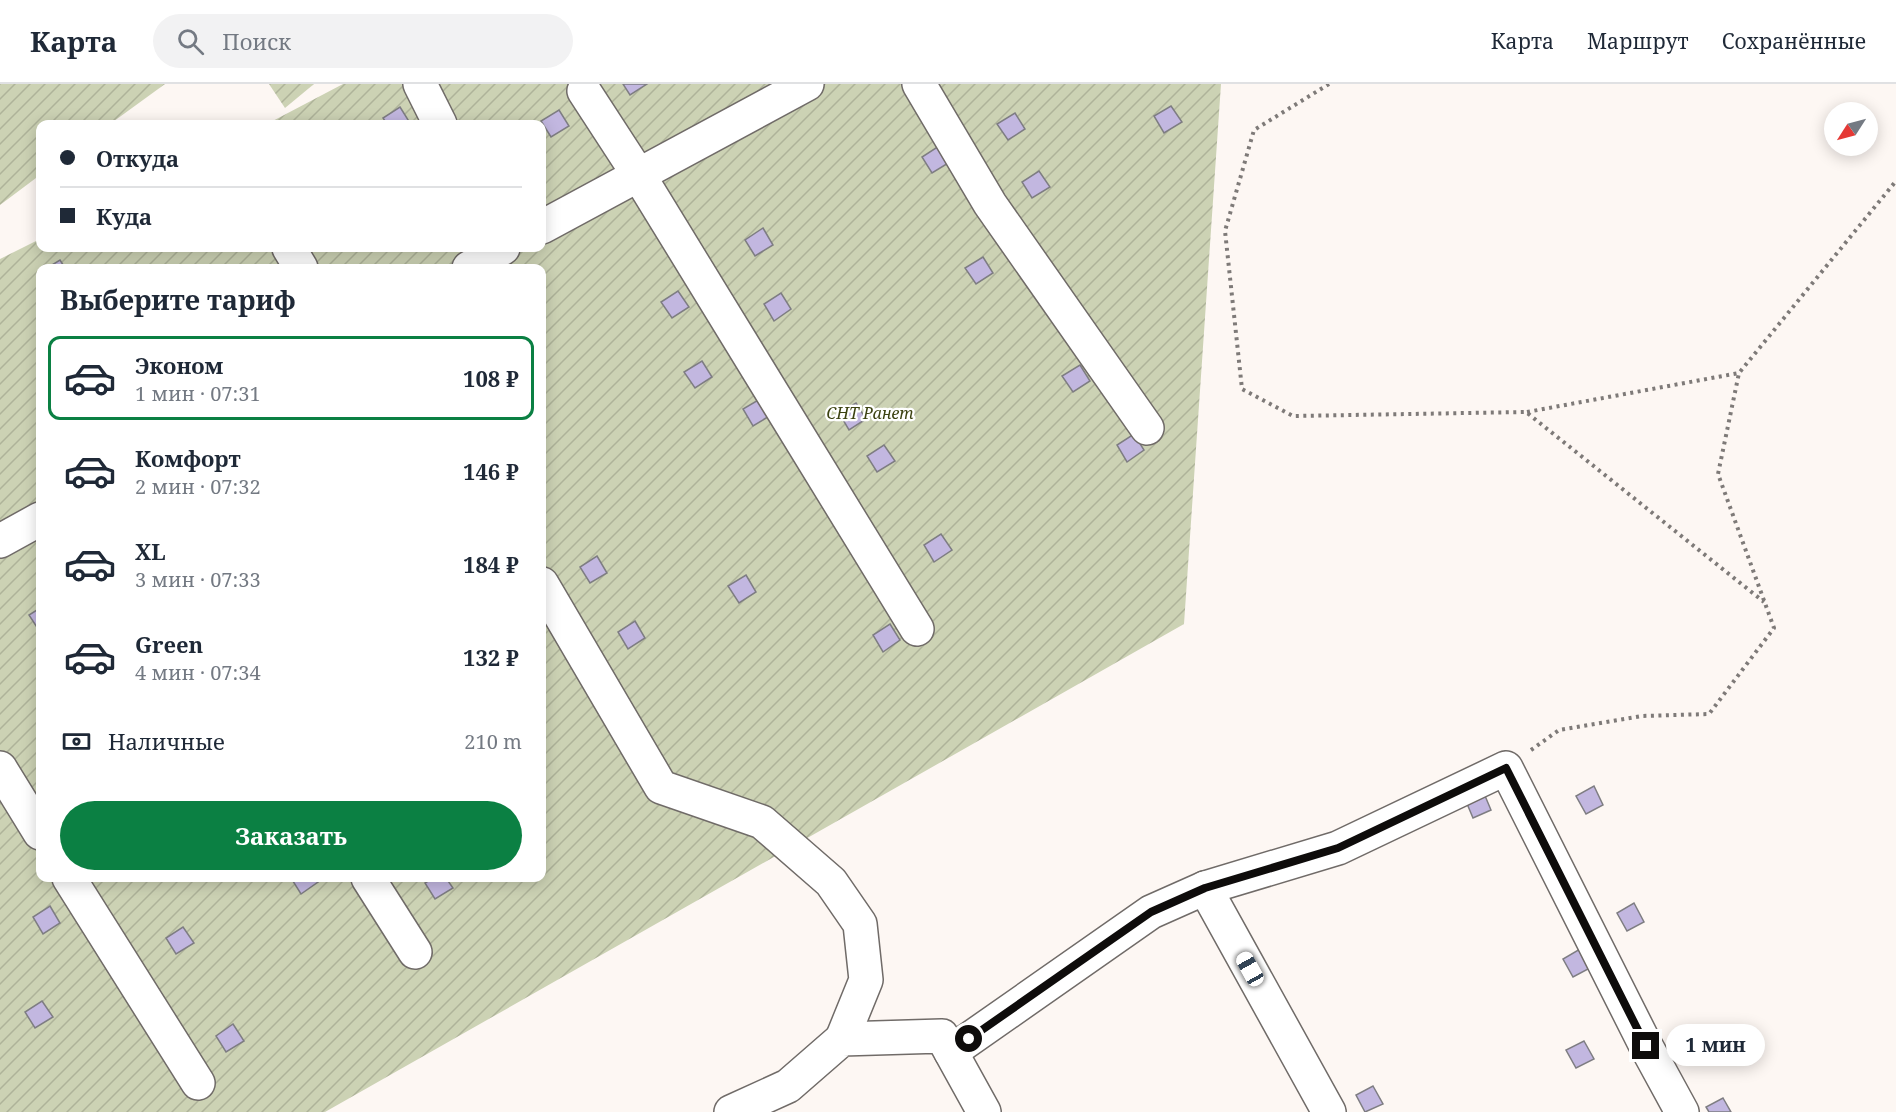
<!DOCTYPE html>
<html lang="ru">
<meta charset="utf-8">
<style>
:root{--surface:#fff;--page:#f2f2f3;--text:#1f2937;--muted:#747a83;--line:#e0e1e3;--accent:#0b8043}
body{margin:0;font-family:"Noto Serif",serif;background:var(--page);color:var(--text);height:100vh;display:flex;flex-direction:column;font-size:22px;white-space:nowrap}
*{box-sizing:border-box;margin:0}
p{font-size:20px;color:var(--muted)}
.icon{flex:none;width:33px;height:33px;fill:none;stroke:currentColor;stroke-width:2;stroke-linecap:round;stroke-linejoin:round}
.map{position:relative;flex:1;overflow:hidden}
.panel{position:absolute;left:36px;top:180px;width:510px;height:618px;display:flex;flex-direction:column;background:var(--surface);border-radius:12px;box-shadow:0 3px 15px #0003}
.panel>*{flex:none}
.hud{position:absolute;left:36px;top:36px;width:510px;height:132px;border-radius:12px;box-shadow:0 3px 15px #0003;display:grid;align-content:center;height:132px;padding:0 24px;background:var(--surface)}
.needle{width:39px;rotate:234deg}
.buttons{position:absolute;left:1824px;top:18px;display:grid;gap:12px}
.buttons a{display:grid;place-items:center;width:54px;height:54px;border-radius:50%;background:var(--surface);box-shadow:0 3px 15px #0003;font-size:30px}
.end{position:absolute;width:27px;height:27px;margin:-14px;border:8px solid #0e0c0b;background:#fff;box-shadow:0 0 0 3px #fff}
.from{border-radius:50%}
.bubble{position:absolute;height:42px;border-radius:21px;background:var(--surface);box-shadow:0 3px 15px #0003;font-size:20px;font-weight:700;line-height:42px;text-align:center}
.car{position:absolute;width:18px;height:36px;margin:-18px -9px;border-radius:8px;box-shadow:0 0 4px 2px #0007;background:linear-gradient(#fff 24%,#345 0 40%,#fff 0 76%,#345 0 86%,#fff 0)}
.hud b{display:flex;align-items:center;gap:21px;height:57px;font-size:22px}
.hud b+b{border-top:2px solid var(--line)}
.hud i{width:15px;height:15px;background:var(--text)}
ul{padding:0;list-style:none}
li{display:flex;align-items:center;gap:18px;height:84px;margin:0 12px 9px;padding:0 12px;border:3px solid transparent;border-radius:12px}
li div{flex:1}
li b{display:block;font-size:22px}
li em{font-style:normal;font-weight:700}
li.active{border-color:var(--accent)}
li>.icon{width:54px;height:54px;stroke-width:1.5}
h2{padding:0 24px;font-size:27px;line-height:72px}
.pay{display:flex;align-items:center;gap:15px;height:66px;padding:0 24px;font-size:22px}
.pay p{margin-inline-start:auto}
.action{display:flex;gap:12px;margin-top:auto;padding:12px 24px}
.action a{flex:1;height:69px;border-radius:36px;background:var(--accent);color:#fff;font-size:24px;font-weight:700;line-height:69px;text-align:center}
header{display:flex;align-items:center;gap:36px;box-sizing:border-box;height:84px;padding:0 30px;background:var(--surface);border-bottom:2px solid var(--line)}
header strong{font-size:28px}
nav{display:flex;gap:33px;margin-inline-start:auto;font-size:21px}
.search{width:420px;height:54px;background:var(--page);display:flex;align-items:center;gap:15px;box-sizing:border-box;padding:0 21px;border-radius:33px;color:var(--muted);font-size:22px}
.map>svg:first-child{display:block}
.garden{fill:url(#garden-furrows);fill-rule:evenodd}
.building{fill:#c2b7e0;stroke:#7e7d82;stroke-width:1.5}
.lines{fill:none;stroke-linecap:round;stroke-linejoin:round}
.minor-casing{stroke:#706b68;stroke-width:36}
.path{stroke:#7e7a78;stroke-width:4;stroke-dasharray:3 4.5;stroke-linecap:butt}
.minor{stroke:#fff;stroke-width:33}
.route{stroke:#0e0c0b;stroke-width:8}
.labels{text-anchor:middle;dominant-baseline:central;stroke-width:4.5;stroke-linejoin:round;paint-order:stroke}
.park-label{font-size:16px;font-style:italic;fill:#3c4211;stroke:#fff}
</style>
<header>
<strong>Карта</strong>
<div class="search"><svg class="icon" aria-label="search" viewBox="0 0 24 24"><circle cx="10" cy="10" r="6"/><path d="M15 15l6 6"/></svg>Поиск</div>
<nav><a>Карта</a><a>Маршрут</a><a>Сохранённые</a></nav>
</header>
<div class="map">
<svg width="1896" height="1028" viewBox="0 0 1896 1028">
<defs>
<pattern id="garden-furrows" width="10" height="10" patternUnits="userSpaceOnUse" patternTransform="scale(1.5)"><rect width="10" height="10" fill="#ccd2b4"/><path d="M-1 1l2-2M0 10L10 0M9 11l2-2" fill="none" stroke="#aeb399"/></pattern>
</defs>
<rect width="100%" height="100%" fill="#fdf7f3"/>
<g class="garden">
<path d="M 0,0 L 165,0 L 110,40 L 40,40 L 40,91 L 0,121 Z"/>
<path d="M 269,0 L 314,0 L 285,24 Z"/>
<path d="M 343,0 L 1221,0 L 1184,540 L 325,1028 L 0,1028 L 0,175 L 40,155 L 40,164 L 542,164 L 542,40 L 267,40 ZM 40,184 L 542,184 L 542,794 L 40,794 Z"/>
</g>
<g class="building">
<path d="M 623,0 L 647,0 L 630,11 Z"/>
<path d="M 1171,22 L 1182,38 L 1164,49 L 1154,32 Z"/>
<path d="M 400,23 L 410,39 L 387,40 L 383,34 Z"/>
<path d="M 559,26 L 569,42 L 551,53 L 541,37 Z"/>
<path d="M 1015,29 L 1025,45 L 1008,56 L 997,40 Z"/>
<path d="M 939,62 L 950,78 L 932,89 L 922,73 Z"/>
<path d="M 1039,87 L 1050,103 L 1032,114 L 1022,98 Z"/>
<path d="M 763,144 L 773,161 L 755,172 L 745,156 Z"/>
<path d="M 983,173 L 993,189 L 976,200 L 965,184 Z"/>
<path d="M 60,176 L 65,184 L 47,184 Z"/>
<path d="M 678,207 L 689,223 L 672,234 L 661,218 Z"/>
<path d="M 781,209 L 791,225 L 774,237 L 764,220 Z"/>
<path d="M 702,277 L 712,293 L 695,304 L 684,288 Z"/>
<path d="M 1080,281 L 1090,297 L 1073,308 L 1062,292 Z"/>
<path d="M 760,315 L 771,331 L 753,342 L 743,325 Z"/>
<path d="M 856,319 L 866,335 L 849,346 L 839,329 Z"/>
<path d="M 1134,350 L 1144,366 L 1127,378 L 1117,361 Z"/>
<path d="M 884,361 L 895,377 L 877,388 L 867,372 Z"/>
<path d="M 941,450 L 952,466 L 934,478 L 924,461 Z"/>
<path d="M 597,472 L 607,489 L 590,499 L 580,483 Z"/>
<path d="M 746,491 L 756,508 L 739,519 L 728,502 Z"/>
<path d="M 40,524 L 40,548 L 29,531 Z"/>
<path d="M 635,537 L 645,554 L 628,565 L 618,548 Z"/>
<path d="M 890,540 L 900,556 L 883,568 L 873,551 Z"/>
<path d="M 1594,702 L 1603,721 L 1586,730 L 1576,712 Z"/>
<path d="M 1483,707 L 1491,726 L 1473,734 L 1465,715 Z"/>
<path d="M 291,794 L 315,794 L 318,798 L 301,810 Z"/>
<path d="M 433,794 L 446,794 L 453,804 L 435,815 L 425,799 Z"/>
<path d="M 1634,819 L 1644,838 L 1627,847 L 1617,829 Z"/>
<path d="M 50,822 L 60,839 L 43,850 L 33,833 Z"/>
<path d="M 183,843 L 194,859 L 176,870 L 166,854 Z"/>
<path d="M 1580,865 L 1590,884 L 1573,893 L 1563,875 Z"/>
<path d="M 42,917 L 53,933 L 35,944 L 25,928 Z"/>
<path d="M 233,940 L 244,957 L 226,968 L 216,952 Z"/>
<path d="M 1584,957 L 1594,975 L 1576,984 L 1566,966 Z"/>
<path d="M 1373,1002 L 1383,1020 L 1365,1028 L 1356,1011 Z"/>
<path d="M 1723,1014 L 1731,1028 L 1709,1028 L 1706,1023 Z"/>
</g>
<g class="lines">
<defs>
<g id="minor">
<path d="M 420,0 L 440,40"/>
<path d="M 919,0 L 990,120 L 1147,344"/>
<path d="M 584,7 L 638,90 L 917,545"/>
<path d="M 542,143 L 807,0"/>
<path d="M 289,164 L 301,184"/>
<path d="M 469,184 L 503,164"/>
<path d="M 0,457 L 40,435"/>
<path d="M 542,500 L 661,703 L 762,738 L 831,798 L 860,840 L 866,896 L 842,955"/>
<path d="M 0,684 L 40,749"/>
<path d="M 69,794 L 198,999"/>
<path d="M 368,794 L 415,868"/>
<path d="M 1205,804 L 1329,1028"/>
<path d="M 951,968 L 1151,828 L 1205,804 L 1338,764 L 1506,684 L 1646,962 L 1682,1028"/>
<path d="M 731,1028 L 788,1002 L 842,955 L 942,952 L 984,1028"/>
</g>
</defs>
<use href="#minor" class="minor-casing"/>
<g class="path">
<path d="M 1329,0 L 1254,46 L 1225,147 L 1242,305 L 1293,332 L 1526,328 L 1764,518"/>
<path d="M 1527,328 L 1739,289"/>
<path d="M 1531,666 L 1559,646 L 1642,632 L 1709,630 L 1774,544 L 1718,390 L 1739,289 L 1896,97"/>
</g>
<use href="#minor" class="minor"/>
</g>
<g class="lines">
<path class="route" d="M 969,955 L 1151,828 L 1205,804 L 1338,764 L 1506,684 L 1646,962"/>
</g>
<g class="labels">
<g class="park-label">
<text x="870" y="329">СНТ Ранет</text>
</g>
</g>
</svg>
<div class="buttons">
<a><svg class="needle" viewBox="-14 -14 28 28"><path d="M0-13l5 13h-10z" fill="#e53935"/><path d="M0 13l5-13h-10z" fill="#747a83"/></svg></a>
</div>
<i class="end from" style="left:969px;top:955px"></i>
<i class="end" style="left:1646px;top:962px"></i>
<div class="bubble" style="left:1666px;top:940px;width:99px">1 мин</div>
<i class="car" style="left:1250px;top:885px;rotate:331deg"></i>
<div class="hud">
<b><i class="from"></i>Откуда</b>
<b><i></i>Куда</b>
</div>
<section class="panel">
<h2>Выберите тариф</h2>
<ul>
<li class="active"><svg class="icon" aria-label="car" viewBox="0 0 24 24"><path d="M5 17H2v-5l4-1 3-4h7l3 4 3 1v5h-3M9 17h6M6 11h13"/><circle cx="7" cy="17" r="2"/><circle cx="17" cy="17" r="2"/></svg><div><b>Эконом</b><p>1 мин · 07:31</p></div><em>108 ₽</em></li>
<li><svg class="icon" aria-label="car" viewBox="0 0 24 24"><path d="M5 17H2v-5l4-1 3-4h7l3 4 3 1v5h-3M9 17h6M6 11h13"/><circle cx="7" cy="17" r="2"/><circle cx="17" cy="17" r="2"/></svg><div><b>Комфорт</b><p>2 мин · 07:32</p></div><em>146 ₽</em></li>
<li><svg class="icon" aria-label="car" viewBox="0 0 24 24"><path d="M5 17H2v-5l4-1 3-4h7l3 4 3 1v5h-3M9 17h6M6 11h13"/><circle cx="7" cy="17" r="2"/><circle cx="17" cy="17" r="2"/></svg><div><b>XL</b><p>3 мин · 07:33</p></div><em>184 ₽</em></li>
<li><svg class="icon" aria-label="car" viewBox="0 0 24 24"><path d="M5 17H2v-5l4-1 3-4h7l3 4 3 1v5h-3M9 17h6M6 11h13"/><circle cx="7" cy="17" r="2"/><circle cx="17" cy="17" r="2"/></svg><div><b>Green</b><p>4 мин · 07:34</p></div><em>132 ₽</em></li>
</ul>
<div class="pay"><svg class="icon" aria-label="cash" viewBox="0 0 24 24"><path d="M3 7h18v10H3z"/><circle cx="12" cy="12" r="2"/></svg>Наличные<p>210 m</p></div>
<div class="action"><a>Заказать</a></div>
</section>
</div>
